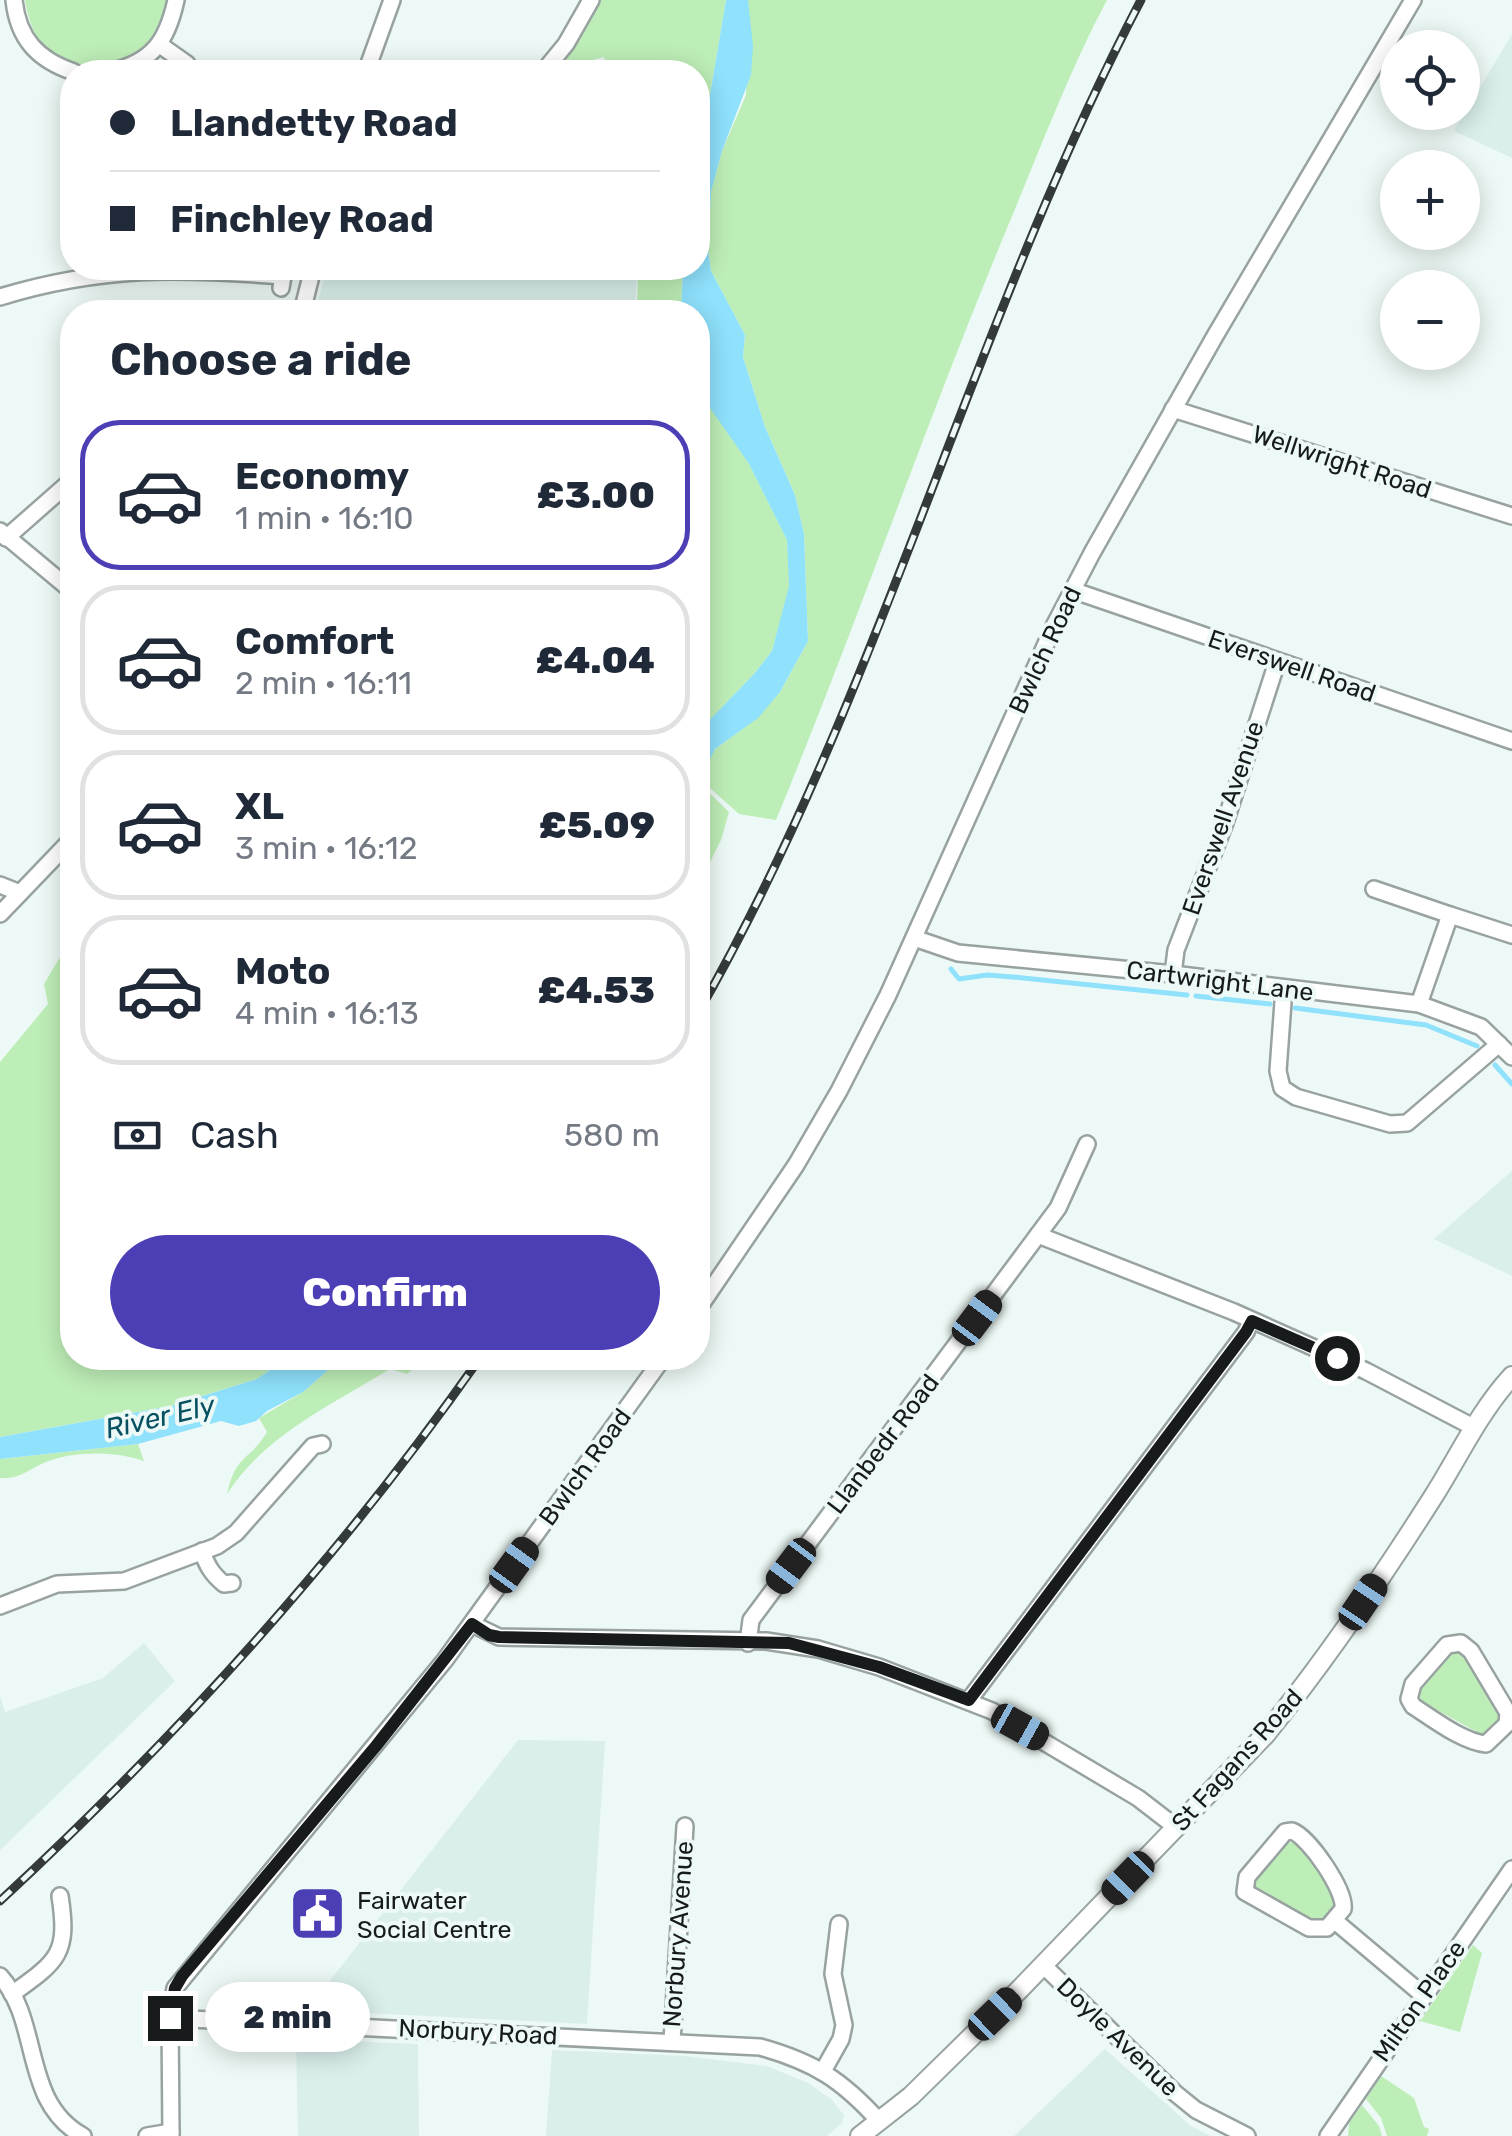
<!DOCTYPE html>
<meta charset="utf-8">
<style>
:root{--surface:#fff;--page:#f2f2f3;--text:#1f2937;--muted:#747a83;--line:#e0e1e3;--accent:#4c3fb6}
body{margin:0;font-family:Rubik,sans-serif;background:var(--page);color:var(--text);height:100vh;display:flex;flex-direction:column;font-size:38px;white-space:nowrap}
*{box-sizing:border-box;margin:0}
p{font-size:32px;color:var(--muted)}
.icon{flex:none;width:55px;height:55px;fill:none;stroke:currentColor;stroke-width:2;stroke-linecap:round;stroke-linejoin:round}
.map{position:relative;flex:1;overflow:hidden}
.panel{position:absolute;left:60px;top:300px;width:650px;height:1070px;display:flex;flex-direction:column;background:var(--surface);border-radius:40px;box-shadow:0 5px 25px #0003}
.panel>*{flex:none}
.banner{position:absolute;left:60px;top:60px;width:650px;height:220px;border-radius:40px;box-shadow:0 5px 25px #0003;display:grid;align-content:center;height:220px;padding:0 50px;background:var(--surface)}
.fabs{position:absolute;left:1380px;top:30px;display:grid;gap:20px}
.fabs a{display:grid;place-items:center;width:100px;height:100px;border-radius:50%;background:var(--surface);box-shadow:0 5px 25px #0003;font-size:50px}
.end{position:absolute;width:45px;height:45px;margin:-22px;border:12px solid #171b1b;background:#fff;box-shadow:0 0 0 5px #fff}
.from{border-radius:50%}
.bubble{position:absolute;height:70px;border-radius:35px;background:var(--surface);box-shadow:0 5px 25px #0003;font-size:32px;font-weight:800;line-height:70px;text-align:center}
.car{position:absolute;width:30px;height:60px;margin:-30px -15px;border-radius:12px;box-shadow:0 0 8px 2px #0007;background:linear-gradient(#222 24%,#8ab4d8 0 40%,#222 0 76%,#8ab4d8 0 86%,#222 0)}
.banner b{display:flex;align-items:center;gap:35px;height:95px;font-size:38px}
.banner b+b{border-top:2px solid var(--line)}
.banner i{width:25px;height:25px;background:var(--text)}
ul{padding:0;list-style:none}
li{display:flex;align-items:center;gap:30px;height:150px;margin:0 20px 15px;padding:0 30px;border:5px solid var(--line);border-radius:40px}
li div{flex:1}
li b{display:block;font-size:38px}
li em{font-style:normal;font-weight:800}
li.selected{border-color:var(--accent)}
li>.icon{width:90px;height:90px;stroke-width:1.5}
h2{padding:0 50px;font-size:45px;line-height:120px}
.pay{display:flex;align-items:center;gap:25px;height:110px;padding:0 50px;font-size:38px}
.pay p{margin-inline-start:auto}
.cta{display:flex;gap:20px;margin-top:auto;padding:20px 50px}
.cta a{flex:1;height:115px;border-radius:60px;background:var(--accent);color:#fff;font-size:40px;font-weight:800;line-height:115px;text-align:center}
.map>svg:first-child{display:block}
.built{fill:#daefeb}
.green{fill:#beeeb7}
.water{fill:#8fe1fc}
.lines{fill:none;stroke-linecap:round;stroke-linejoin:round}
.stream{stroke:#8fe1fc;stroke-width:5}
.minor-casing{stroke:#98a3a1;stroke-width:20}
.tertiary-casing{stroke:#98a3a1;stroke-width:22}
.minor{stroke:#fff;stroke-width:15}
.tertiary{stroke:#fff;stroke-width:18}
.rail-casing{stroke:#343939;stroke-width:9}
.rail{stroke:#edf9f6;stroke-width:5;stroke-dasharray:15;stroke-linecap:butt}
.route{stroke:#171b1b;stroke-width:12}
.labels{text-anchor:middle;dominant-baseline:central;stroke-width:8;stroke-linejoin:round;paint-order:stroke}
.street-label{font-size:25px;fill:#171b1b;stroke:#edf9f6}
.poi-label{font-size:25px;fill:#171b1b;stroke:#edf9f6;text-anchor:start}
.water-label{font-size:28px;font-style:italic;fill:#065062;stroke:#edf9f6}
</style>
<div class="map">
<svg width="1512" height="2136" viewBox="0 0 1512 2136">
<rect width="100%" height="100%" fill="#edf9f6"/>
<g class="built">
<path d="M 1512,34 L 1512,158 L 1454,131 Z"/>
<path d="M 327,268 L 637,268 L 635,312 L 315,312 Z"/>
<path d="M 1512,1171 L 1512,1276 L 1434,1239 Z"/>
<path d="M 144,1643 L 175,1681 L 0,1850 L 0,1696 L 5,1712 L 103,1678 Z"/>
<path d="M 518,1740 L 605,1741 L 587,2024 L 307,2010 Z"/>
<path d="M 296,2039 L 418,2044 L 419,2136 L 298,2136 Z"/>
<path d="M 1105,2049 L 1191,2126 L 1211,2136 L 1014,2136 Z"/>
<path d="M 552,2050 L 685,2056 L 767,2066 L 808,2083 L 831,2099 L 844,2115 L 842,2123 L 827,2136 L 546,2136 Z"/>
</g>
<g class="green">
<path d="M 25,0 L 170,0 C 167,15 161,32 151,43 C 128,69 83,71 54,55 C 36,45 28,19 25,0 Z"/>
<path d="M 591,0 L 726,0 L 698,166 L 698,72 L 608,72 L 604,57 L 548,72 Z"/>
<path d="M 748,0 L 1107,0 C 1069,71 1041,147 1010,221 C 927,419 858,622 776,820 L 739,814 L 701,780 L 706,761 L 715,749 L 757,718 L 780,692 L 808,641 L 804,534 L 795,495 L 765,427 L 743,357 L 745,335 L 711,271 L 708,250 L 711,192 L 722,151 L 746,95 Z"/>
<path d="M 638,268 L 683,268 L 681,312 L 637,312 Z"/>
<path d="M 698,387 L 749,464 L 787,540 L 790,586 L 772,651 L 754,674 L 698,732 Z"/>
<path d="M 698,782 L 729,812 L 721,840 L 698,886 Z"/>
<path d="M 72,919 L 72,1358 L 287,1358 L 257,1379 L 170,1406 L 0,1437 L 0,1062 L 48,1004 L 44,984 L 66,947 Z"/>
<path d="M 342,1358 L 426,1358 L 407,1374 L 390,1369 C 331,1405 264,1436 227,1494 C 236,1453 249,1462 267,1432 L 259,1418 L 303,1392 Z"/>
<path d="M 138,1444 L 144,1461 C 115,1451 74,1451 46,1462 C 29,1469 19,1480 0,1478 L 0,1459 Z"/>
<path d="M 1460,1651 L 1500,1712 L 1498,1725 L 1484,1736 L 1419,1700 C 1418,1682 1442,1655 1460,1651 Z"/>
<path d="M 1297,1842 L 1337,1898 L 1337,1905 L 1318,1922 L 1312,1922 L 1255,1889 L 1258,1875 L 1285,1843 Z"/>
<path d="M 1473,1945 L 1482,1953 L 1460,2032 L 1420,2021 Z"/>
<path d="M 1381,2076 L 1414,2098 L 1424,2127 L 1429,2129 L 1427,2136 L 1387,2136 L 1381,2118 L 1366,2099 Z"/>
<path d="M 1362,2105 L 1379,2126 L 1382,2136 L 1348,2136 L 1349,2123 Z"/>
</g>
<g class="water">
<path d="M 726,0 L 748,0 L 753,46 L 751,75 L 722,151 L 711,192 L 708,250 L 711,271 L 745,335 L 743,357 L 765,427 L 795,495 L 804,534 L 808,641 L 780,692 L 758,718 L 715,749 L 698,783 L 698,732 L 754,674 L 772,651 L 789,586 L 787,540 L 749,464 L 699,392 L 698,312 L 681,312 L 683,268 L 698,268 L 698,166 Z"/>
<path d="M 287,1358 L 342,1358 L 303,1392 L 267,1411 L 256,1421 L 239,1426 L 221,1421 L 138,1444 L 0,1459 L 0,1437 L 171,1406 L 257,1379 Z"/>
</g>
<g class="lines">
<g class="stream">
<path d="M 951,969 L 959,979 L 987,975 L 1013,977 L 1187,995"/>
<path d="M 1196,996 L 1270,1004"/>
<path d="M 1295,1008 L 1426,1025 L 1477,1046"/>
<path d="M 1495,1065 L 1512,1084"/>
</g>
<defs>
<g id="minor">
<path d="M 14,0 C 18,39 38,60 74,72"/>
<path d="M 160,45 L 187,64 L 191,72"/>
<path d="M 110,72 C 153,62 167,41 176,0"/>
<path d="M 366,72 L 392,0"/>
<path d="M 543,72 L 566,44 L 591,0"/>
<path d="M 0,297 C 102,266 178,268 283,276 L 281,288"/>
<path d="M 302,312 L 313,268"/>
<path d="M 1173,409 L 1512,516"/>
<path d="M 0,531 L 72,591"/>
<path d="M 6,538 L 72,480"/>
<path d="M 1072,590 L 1512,741"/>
<path d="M 0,885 L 20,893"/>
<path d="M 1374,889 L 1450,915 L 1419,1004"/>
<path d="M 0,914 L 72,839"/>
<path d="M 1450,915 L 1512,935"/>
<path d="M 914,938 L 958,953 L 1173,974 L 1419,1004 L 1481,1027 L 1512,1057"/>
<path d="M 1173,974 L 1176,950 L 1225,823 L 1277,662"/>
<path d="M 1284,988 L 1278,1071 L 1282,1088 L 1296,1097 L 1390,1124 L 1407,1123 L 1499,1044"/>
<path d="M 1038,1235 L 1234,1312 L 1366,1371 L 1473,1427"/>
<path d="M 698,1309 L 796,1165 L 839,1091 L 888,995 L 1054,626 L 1092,553 L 1215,336 L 1413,0"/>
<path d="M 202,1551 C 207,1566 212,1574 224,1584 L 232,1583"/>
<path d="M 0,1606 L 57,1584 L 124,1581 L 217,1546 L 236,1533 L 313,1446 L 322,1444"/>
<path d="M 472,1624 L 499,1637 L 766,1641 L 818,1649 L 879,1667 L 992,1711 L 1138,1798 L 1177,1828"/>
<path d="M 748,1643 L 751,1620 L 1058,1208 L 1087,1144"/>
<path d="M 1461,1643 L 1471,1651 L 1508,1713 L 1507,1724 L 1486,1744 C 1463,1742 1433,1719 1413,1706 L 1409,1699 L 1413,1684 L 1447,1645 Z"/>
<path d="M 969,1700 L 1246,1332 L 1251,1321"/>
<path d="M 1292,1831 C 1309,1837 1346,1891 1343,1909 L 1327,1928 L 1309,1928 L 1245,1892 L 1247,1877 L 1285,1832 Z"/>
<path d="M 1335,1921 L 1423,1995"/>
<path d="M 1043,1965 L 1175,2093 L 1196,2110 L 1247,2136"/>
<path d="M 0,1976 C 42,2023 21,2102 83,2136"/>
<path d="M 12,1994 C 58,1961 69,1954 60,1896"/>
<path d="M 170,2018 L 760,2047 C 814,2062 842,2080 879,2121"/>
<path d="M 672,2041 L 685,1826"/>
<path d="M 823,2071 L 841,2039 L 844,2025 L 833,1974 L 839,1924"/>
<path d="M 147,2136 L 171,2132"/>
<path d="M 171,2136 L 170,2018 L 175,1988 L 445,1660 L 663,1358"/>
<path d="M 1328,2136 L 1512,1869"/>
</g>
<path id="tertiary" d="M 860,2136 L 911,2096 L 1018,1991 L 1265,1735 C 1326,1660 1381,1579 1433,1497 C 1459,1456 1479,1412 1512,1376"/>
</defs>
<use href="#minor" class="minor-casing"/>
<use href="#tertiary" class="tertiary-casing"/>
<use href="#minor" class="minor"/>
<use href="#tertiary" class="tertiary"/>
<defs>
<g id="rail">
<path d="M 698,1013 C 882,692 970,327 1141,0"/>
<path d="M 0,1901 C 178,1736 341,1556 480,1358"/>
</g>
</defs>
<use href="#rail" class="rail-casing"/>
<use href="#rail" class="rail"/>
</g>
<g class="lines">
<path class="route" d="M 170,2018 L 175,1988 L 182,1976 L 376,1746 L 472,1624 L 489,1635 L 499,1637 L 789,1643 L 879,1667 L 969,1700 L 1246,1332 L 1252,1321 L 1337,1358"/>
</g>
<defs>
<symbol id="civic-square" viewBox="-11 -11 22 22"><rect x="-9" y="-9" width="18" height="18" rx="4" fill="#4c3fb6" stroke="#edf9f6"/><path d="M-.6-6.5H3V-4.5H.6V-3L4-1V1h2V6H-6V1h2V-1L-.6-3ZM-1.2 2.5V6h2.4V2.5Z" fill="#fff"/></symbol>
</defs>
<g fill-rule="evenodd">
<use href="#civic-square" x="286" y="1882" width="63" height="63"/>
</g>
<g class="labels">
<g class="street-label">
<text transform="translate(1342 462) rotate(18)">Wellwright Road</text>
<text transform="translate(1045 650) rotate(-65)">Bwlch Road</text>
<text transform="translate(1292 666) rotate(19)">Everswell Road</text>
<text transform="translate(1223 818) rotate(-71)">Everswell Avenue</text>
<text transform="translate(1220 981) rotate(7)">Cartwright Lane</text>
<text transform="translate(883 1444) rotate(-53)">Llanbedr Road</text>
<text transform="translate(585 1467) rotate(-54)">Bwlch Road</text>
<text transform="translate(1237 1760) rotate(-48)">St Fagans Road</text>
<text transform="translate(678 1934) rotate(-86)">Norbury Avenue</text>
<text transform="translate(1419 2001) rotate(-55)">Milton Place</text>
<text transform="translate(478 2032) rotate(3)">Norbury Road</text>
<text transform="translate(1118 2037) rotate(44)">Doyle Avenue</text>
</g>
<g class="poi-label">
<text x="357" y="1900">Fairwater<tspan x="357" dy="29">Social Centre</tspan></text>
</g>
<g class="water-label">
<text transform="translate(160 1417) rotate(-13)">River Ely</text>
</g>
</g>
</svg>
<div class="fabs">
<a><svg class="icon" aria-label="locate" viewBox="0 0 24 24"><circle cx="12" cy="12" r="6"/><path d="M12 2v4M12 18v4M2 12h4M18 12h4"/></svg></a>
<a>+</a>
<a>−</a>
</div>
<i class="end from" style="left:1337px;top:1358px"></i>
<i class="end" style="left:170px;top:2018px"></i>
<div class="bubble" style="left:205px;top:1982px;width:165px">2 min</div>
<i class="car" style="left:977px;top:1318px;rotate:37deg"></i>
<i class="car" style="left:514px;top:1565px;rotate:36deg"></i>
<i class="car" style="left:791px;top:1566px;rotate:217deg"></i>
<i class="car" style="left:1363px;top:1602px;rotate:34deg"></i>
<i class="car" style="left:1020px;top:1727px;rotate:119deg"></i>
<i class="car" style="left:1128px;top:1878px;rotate:224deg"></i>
<i class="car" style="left:995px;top:2014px;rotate:46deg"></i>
<div class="banner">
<b><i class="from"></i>Llandetty Road</b>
<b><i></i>Finchley Road</b>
</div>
<section class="panel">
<h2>Choose a ride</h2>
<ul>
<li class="selected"><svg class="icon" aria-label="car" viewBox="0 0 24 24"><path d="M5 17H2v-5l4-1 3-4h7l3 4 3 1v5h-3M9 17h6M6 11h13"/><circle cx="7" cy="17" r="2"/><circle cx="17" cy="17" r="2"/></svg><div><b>Economy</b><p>1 min · 16:10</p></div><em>£3.00</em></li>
<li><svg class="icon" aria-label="car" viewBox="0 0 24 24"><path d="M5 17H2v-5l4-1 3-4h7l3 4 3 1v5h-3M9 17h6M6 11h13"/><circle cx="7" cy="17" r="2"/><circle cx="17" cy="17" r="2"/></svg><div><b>Comfort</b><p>2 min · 16:11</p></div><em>£4.04</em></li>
<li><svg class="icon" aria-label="car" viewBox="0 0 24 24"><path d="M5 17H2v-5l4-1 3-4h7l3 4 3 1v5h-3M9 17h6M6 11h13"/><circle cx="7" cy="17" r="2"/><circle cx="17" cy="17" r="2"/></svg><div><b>XL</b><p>3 min · 16:12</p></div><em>£5.09</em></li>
<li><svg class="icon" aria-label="car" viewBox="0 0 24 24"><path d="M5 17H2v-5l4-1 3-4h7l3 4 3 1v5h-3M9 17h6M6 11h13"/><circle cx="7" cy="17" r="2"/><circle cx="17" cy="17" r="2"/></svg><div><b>Moto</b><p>4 min · 16:13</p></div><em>£4.53</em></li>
</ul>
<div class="pay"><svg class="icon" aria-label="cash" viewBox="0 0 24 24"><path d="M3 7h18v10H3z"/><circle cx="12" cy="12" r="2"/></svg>Cash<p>580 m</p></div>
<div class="cta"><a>Confirm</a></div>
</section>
</div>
